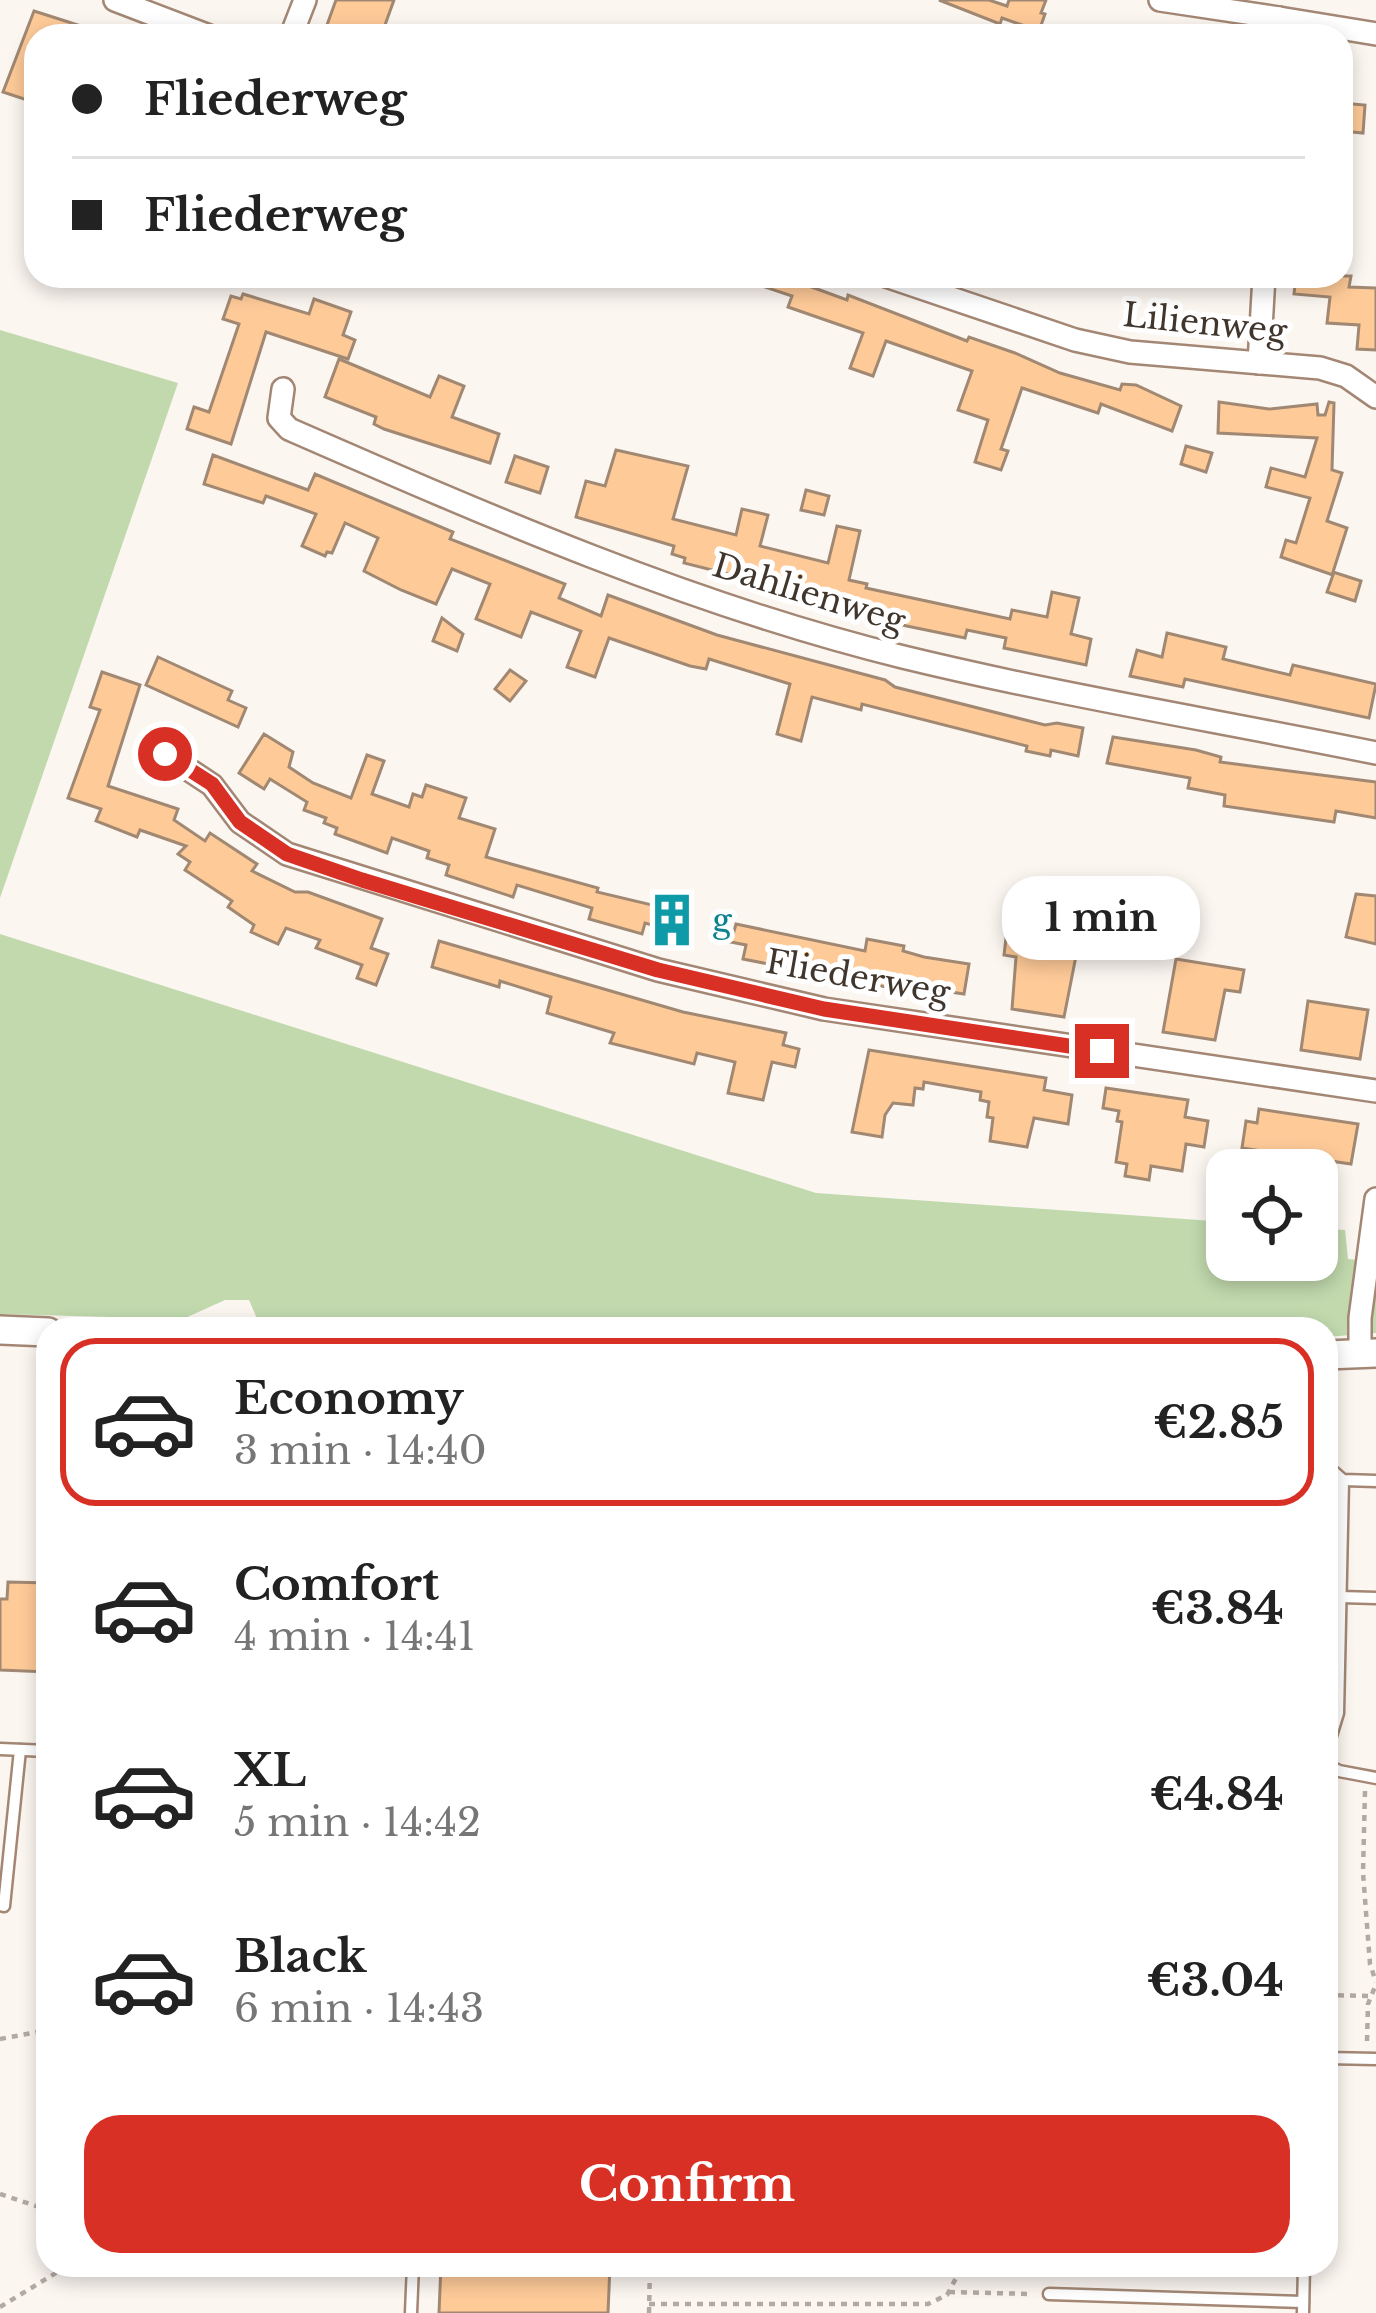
<!DOCTYPE html>
<meta charset="utf-8">
<style>
:root{--surface:#fff;--page:#f6f6f6;--text:#222;--muted:#767676;--line:#e0e0e0;--accent:#d93025}
body{margin:0;font-family:"Libre Baskerville",serif;background:var(--page);color:var(--text);height:100vh;display:flex;flex-direction:column;font-size:45px;white-space:nowrap}
*{box-sizing:border-box;margin:0}
p{font-size:39px;color:var(--muted)}
.icon{flex:none;width:66px;height:66px;fill:none;stroke:currentColor;stroke-width:2;stroke-linecap:round;stroke-linejoin:round}
.map{position:relative;flex:1;overflow:hidden}
.side{position:absolute;left:36px;top:1317px;width:1302px;height:960px;display:flex;flex-direction:column;background:var(--surface);border-radius:36px;box-shadow:0 6px 18px #0003}
.side>*{flex:none}
.guide{position:absolute;left:24px;top:24px;width:1329px;height:264px;border-radius:36px;box-shadow:0 6px 18px #0003;display:grid;align-content:center;height:264px;padding:0 48px;background:var(--surface)}
.buttons{position:absolute;left:1206px;top:1149px;display:grid;gap:24px}
.buttons a{display:grid;place-items:center;width:132px;height:132px;border-radius:24px;background:var(--surface);box-shadow:0 6px 18px #0003;font-size:60px}
.end{position:absolute;width:54px;height:54px;margin:-27px;border:15px solid #d93025;background:#fff;box-shadow:0 0 0 6px #fff}
.from{border-radius:50%}
.bubble{position:absolute;height:84px;border-radius:36px;background:var(--surface);box-shadow:0 6px 18px #0003;font-size:39px;font-weight:700;line-height:84px;text-align:center}
.guide b{display:flex;align-items:center;gap:42px;height:114px;font-size:45px}
.guide b+b{border-top:3px solid var(--line)}
.guide i{width:30px;height:30px;background:var(--text)}
ul{padding:21px 0 0;list-style:none}
li{display:flex;align-items:center;gap:36px;height:168px;margin:0 24px 18px;padding:0 24px;border:6px solid transparent;border-radius:36px}
li div{flex:1}
li b{display:block;font-size:45px}
li em{font-style:normal;font-weight:700}
li.current{border-color:var(--accent)}
li>.icon{width:108px;height:108px;stroke-width:1.5}
.action{display:flex;gap:24px;margin-top:auto;padding:24px 48px}
.action a{flex:1;height:138px;border-radius:36px;background:var(--accent);color:#fff;font-size:48px;font-weight:700;line-height:138px;text-align:center}
.map>svg:first-child{display:block}
.green{fill:#c1d9ad}
.building{fill:#feca98;stroke:#a18872;stroke-width:3}
.lines{fill:none;stroke-linecap:round;stroke-linejoin:round}
.lane-casing{stroke:#a38774;stroke-width:15}
.street-casing{stroke:#a38774;stroke-width:26}
.secondary-casing{stroke:#a38774;stroke-width:32}
.path{stroke:#b1a9a3;stroke-width:4.5;stroke-dasharray:6 6;stroke-linecap:butt}
.lane{stroke:#fff;stroke-width:10}
.street{stroke:#fff;stroke-width:21}
.secondary{stroke:#fff;stroke-width:27}
.route{stroke:#d93025;stroke-width:15}
.labels{text-anchor:middle;dominant-baseline:central;stroke-width:10;stroke-linejoin:round;paint-order:stroke}
.street-label{font-size:33px;fill:#41362d;stroke:#fff}
.culture-label{font-size:33px;fill:#0d838f;stroke:#fff;text-anchor:start}
</style>
<div class="map">
<svg width="1376" height="2313" viewBox="0 0 1376 2313">
<rect width="100%" height="100%" fill="#fcf6f1"/>
<g class="green">
<path d="M 0,330 L 178,383 L 0,898 Z"/>
<path d="M 0,934 L 816,1193 L 1227,1222 L 1227,1260 L 1317,1260 L 1317,1228 L 1345,1230 L 1348,1259 L 1376,1262 L 1376,1333 L 1326,1337 L 1326,1329 L 535,1329 L 258,1321 L 249,1300 L 225,1300 L 183,1319 L 0,1314 Z"/>
</g>
<g class="building">
<path d="M 336,0 L 394,0 L 381,36 L 323,36 Z"/>
<path d="M 939,0 L 989,0 L 1007,6 L 1009,0 L 1046,0 L 1041,13 L 1045,14 L 1039,31 L 1002,18 L 1000,24 Z"/>
<path d="M 34,11 L 100,32 L 100,36 L 36,36 L 36,103 L 3,92 Z"/>
<path d="M 1341,103 L 1365,105 L 1363,133 L 1341,131 Z"/>
<path d="M 742,276 L 800,276 L 798,282 L 847,300 L 848,295 L 967,341 L 969,337 L 1015,353 L 1060,373 L 1120,390 L 1122,384 L 1136,385 L 1181,406 L 1172,431 L 1101,404 L 1098,413 L 1022,388 L 1001,449 L 1008,451 L 1001,470 L 975,462 L 988,420 L 958,410 L 972,371 L 886,341 L 873,376 L 850,368 L 863,333 L 788,307 L 792,296 L 741,279 Z"/>
<path d="M 1296,276 L 1351,276 L 1349,287 L 1376,288 L 1376,350 L 1357,349 L 1359,325 L 1327,323 L 1330,297 L 1294,294 Z"/>
<path d="M 243,294 L 309,314 L 314,299 L 351,312 L 343,335 L 355,340 L 348,359 L 266,332 L 231,444 L 187,429 L 194,407 L 209,412 L 239,324 L 223,319 L 231,296 L 241,299 Z"/>
<path d="M 339,359 L 430,397 L 439,376 L 464,386 L 452,417 L 499,434 L 490,463 L 384,429 L 374,424 L 376,417 L 325,397 Z"/>
<path d="M 1219,402 L 1269,409 L 1317,404 L 1318,415 L 1325,415 L 1329,402 L 1334,403 L 1332,470 L 1342,473 L 1327,521 L 1347,528 L 1333,572 L 1361,581 L 1355,601 L 1327,592 L 1333,575 L 1281,557 L 1286,540 L 1296,543 L 1310,498 L 1266,487 L 1271,468 L 1305,477 L 1317,438 L 1218,433 Z"/>
<path d="M 1186,446 L 1212,453 L 1206,472 L 1181,464 Z"/>
<path d="M 616,450 L 688,466 L 673,519 L 736,535 L 742,509 L 768,515 L 760,546 L 828,563 L 837,526 L 860,531 L 849,580 L 867,584 L 866,588 L 1010,619 L 1012,610 L 1047,617 L 1052,592 L 1079,598 L 1071,634 L 1091,639 L 1086,665 L 1004,648 L 1006,638 L 967,630 L 965,638 L 897,624 L 826,603 L 827,599 L 684,563 L 685,558 L 672,554 L 674,546 L 576,517 L 586,481 L 605,486 Z"/>
<path d="M 213,455 L 308,490 L 315,474 L 453,532 L 450,539 L 565,584 L 559,598 L 601,616 L 608,595 L 717,635 L 885,680 L 895,687 L 1045,725 L 1057,723 L 1083,728 L 1078,756 L 1051,750 L 1050,756 L 1026,751 L 1027,746 L 862,704 L 861,710 L 812,697 L 801,741 L 777,734 L 790,684 L 709,659 L 706,669 L 690,666 L 609,638 L 595,677 L 567,667 L 581,631 L 531,612 L 521,637 L 476,619 L 490,584 L 452,569 L 436,604 L 401,590 L 364,571 L 378,538 L 345,523 L 332,553 L 327,552 L 325,556 L 302,546 L 316,514 L 266,496 L 263,503 L 204,484 Z"/>
<path d="M 515,456 L 548,467 L 540,493 L 506,482 Z"/>
<path d="M 806,490 L 829,496 L 824,515 L 801,510 Z"/>
<path d="M 442,618 L 463,634 L 457,651 L 433,641 Z"/>
<path d="M 1167,633 L 1226,647 L 1223,659 L 1290,675 L 1293,665 L 1376,684 L 1369,718 L 1185,679 L 1183,687 L 1130,676 L 1137,650 L 1162,657 Z"/>
<path d="M 158,657 L 232,691 L 228,700 L 246,708 L 238,727 L 146,685 Z"/>
<path d="M 510,670 L 526,681 L 510,701 L 495,689 Z"/>
<path d="M 102,672 L 140,685 L 108,786 L 178,809 L 174,820 L 205,841 L 210,833 L 257,864 L 252,871 L 295,892 L 308,892 L 382,919 L 371,948 L 388,954 L 376,985 L 357,978 L 362,965 L 316,948 L 320,940 L 286,928 L 278,944 L 251,932 L 254,925 L 228,907 L 232,901 L 185,870 L 190,862 L 178,854 L 186,846 L 140,830 L 137,837 L 96,821 L 101,809 L 68,798 L 100,710 L 90,707 Z"/>
<path d="M 264,734 L 293,752 L 289,767 L 313,783 L 351,798 L 367,755 L 384,761 L 372,794 L 409,807 L 413,794 L 422,797 L 426,785 L 466,798 L 459,818 L 495,829 L 486,857 L 598,888 L 597,892 L 686,913 L 681,933 L 645,923 L 642,934 L 589,919 L 592,908 L 517,885 L 513,897 L 446,875 L 449,865 L 427,858 L 429,851 L 392,838 L 387,853 L 335,834 L 337,828 L 324,823 L 326,818 L 304,810 L 307,802 L 270,779 L 264,789 L 239,773 Z"/>
<path d="M 1113,737 L 1196,750 L 1221,757 L 1220,762 L 1376,782 L 1376,818 L 1336,811 L 1334,822 L 1224,806 L 1225,795 L 1188,788 L 1190,778 L 1107,763 Z"/>
<path d="M 1356,894 L 1376,896 L 1376,944 L 1346,937 Z"/>
<path d="M 736,924 L 865,951 L 867,939 L 904,946 L 903,951 L 924,957 L 969,964 L 964,994 L 923,988 L 922,994 L 743,959 L 746,945 L 731,942 Z"/>
<path d="M 1006,938 L 1049,944 L 1048,950 L 1076,956 L 1064,1017 L 1012,1009 L 1016,957 L 1004,955 Z"/>
<path d="M 439,941 L 683,1012 L 786,1033 L 783,1045 L 799,1049 L 795,1067 L 772,1062 L 763,1100 L 728,1093 L 735,1062 L 697,1053 L 694,1064 L 610,1043 L 614,1033 L 547,1013 L 551,997 L 500,981 L 499,987 L 432,967 Z"/>
<path d="M 1176,959 L 1244,970 L 1240,992 L 1225,990 L 1215,1040 L 1163,1032 Z"/>
<path d="M 1308,1001 L 1368,1010 L 1360,1059 L 1301,1050 Z"/>
<path d="M 869,1050 L 1046,1078 L 1044,1090 L 1072,1095 L 1068,1124 L 1034,1118 L 1027,1147 L 990,1141 L 993,1118 L 987,1117 L 989,1102 L 980,1100 L 981,1092 L 924,1082 L 923,1089 L 915,1088 L 913,1105 L 893,1103 L 885,1115 L 882,1137 L 852,1132 Z"/>
<path d="M 1106,1088 L 1188,1100 L 1185,1117 L 1208,1121 L 1204,1147 L 1186,1144 L 1182,1171 L 1151,1166 L 1149,1180 L 1125,1176 L 1127,1164 L 1116,1162 L 1122,1122 L 1117,1121 L 1119,1111 L 1103,1108 Z"/>
<path d="M 1259,1109 L 1358,1124 L 1351,1164 L 1242,1148 L 1246,1121 L 1257,1123 Z"/>
<path d="M 8,1582 L 48,1583 L 48,1672 L 0,1670 L 0,1599 L 7,1599 Z"/>
<path d="M 441,2265 L 610,2265 L 608,2313 L 439,2313 Z"/>
</g>
<g class="lines">
<defs>
<g id="lane">
<path d="M 1326,1465 L 1343,1480 L 1376,1481"/>
<path d="M 1326,1479 L 1343,1480 L 1338,1713 L 1326,1752"/>
<path d="M 1340,1597 L 1376,1598"/>
<path d="M 0,1749 L 48,1751"/>
<path d="M 1326,1764 L 1339,1771 L 1376,1778"/>
<path d="M 0,1905 L 4,1906 L 20,1750"/>
<path d="M 1326,2058 L 1376,2059"/>
<path d="M 1049,2294 L 1303,2302"/>
<path d="M 411,2313 L 413,2265"/>
<path d="M 1303,2313 L 1304,2265"/>
</g>
<g id="street">
<path d="M 115,0 L 209,36"/>
<path d="M 1160,0 L 1279,18"/>
<path d="M 291,36 L 305,0"/>
<path d="M 1278,36 L 1279,18 L 1376,34"/>
<path d="M 886,276 L 1075,340 L 1130,352 L 1320,368 L 1346,376 L 1376,397"/>
<path d="M 1259,363 L 1264,276"/>
<path d="M 283,389 L 279,418 L 289,429 C 488,516 691,605 903,657 C 1059,695 1219,721 1376,753"/>
<path d="M 165,754 L 212,785 L 240,822 L 287,854 L 658,970 L 824,1009 L 1376,1091"/>
<path d="M 1360,1354 L 1360,1318 L 1376,1199"/>
</g>
<g id="secondary">
<path d="M 0,1330 L 48,1332"/>
<path d="M 1326,1355 L 1376,1353"/>
</g>
</defs>
<use href="#lane" class="lane-casing"/>
<use href="#street" class="street-casing"/>
<use href="#secondary" class="secondary-casing"/>
<g class="path">
<path d="M 1365,1791 L 1363,1873 L 1370,1964 L 1376,1982"/>
<path d="M 1326,1995 L 1370,1996"/>
<path d="M 0,2039 L 48,2030"/>
<path d="M 1367,2041 L 1368,2004 L 1376,1984"/>
<path d="M 0,2194 L 48,2210"/>
<path d="M 949,2292 L 1032,2294"/>
<path d="M 649,2304 L 928,2304 L 947,2295 L 963,2265"/>
<path d="M 0,2307 L 69,2265"/>
<path d="M 649,2313 L 650,2265"/>
</g>
<use href="#lane" class="lane"/>
<use href="#street" class="street"/>
<use href="#secondary" class="secondary"/>
</g>
<g class="lines">
<path class="route" d="M 165,754 L 212,784 L 240,822 L 287,854 L 362,880 L 658,970 L 824,1009 L 1102,1051"/>
</g>
<defs>
<symbol id="building-bare" viewBox="-9 -9 18 18"><path d="M-4-6H4V6H1V3H-1V6H-4ZM-2.5-4.3h1.7v1.8h-1.7ZM.8-4.3h1.7v1.8H.8ZM-2.5-1h1.7V.8h-1.7ZM.8-1h1.7V.8H.8Z" fill="#0f9aa8" stroke="#fff" stroke-width="2.5" paint-order="stroke"/></symbol>
</defs>
<g fill-rule="evenodd">
<use href="#building-bare" x="634" y="882" width="76" height="76"/>
</g>
<g class="labels">
<g class="street-label">
<text transform="translate(1205 323) rotate(6)">Lilienweg</text>
<text transform="translate(809 593) rotate(17)">Dahlienweg</text>
<text transform="translate(858 977) rotate(10)">Fliederweg</text>
</g>
<g class="culture-label">
<text x="712" y="920">g</text>
</g>
</g>
</svg>
<div class="buttons">
<a><svg class="icon" aria-label="locate" viewBox="0 0 24 24"><circle cx="12" cy="12" r="6"/><path d="M12 2v4M12 18v4M2 12h4M18 12h4"/></svg></a>
</div>
<i class="end from" style="left:165px;top:754px"></i>
<i class="end" style="left:1102px;top:1051px"></i>
<div class="bubble" style="left:1002px;top:876px;width:198px">1 min</div>
<div class="guide">
<b><i class="from"></i>Fliederweg</b>
<b><i></i>Fliederweg</b>
</div>
<section class="side">
<ul>
<li class="current"><svg class="icon" aria-label="car" viewBox="0 0 24 24"><path d="M5 17H2v-5l4-1 3-4h7l3 4 3 1v5h-3M9 17h6M6 11h13"/><circle cx="7" cy="17" r="2"/><circle cx="17" cy="17" r="2"/></svg><div><b>Economy</b><p>3 min · 14:40</p></div><em>€2.85</em></li>
<li><svg class="icon" aria-label="car" viewBox="0 0 24 24"><path d="M5 17H2v-5l4-1 3-4h7l3 4 3 1v5h-3M9 17h6M6 11h13"/><circle cx="7" cy="17" r="2"/><circle cx="17" cy="17" r="2"/></svg><div><b>Comfort</b><p>4 min · 14:41</p></div><em>€3.84</em></li>
<li><svg class="icon" aria-label="car" viewBox="0 0 24 24"><path d="M5 17H2v-5l4-1 3-4h7l3 4 3 1v5h-3M9 17h6M6 11h13"/><circle cx="7" cy="17" r="2"/><circle cx="17" cy="17" r="2"/></svg><div><b>XL</b><p>5 min · 14:42</p></div><em>€4.84</em></li>
<li><svg class="icon" aria-label="car" viewBox="0 0 24 24"><path d="M5 17H2v-5l4-1 3-4h7l3 4 3 1v5h-3M9 17h6M6 11h13"/><circle cx="7" cy="17" r="2"/><circle cx="17" cy="17" r="2"/></svg><div><b>Black</b><p>6 min · 14:43</p></div><em>€3.04</em></li>
</ul>
<div class="action"><a>Confirm</a></div>
</section>
</div>
